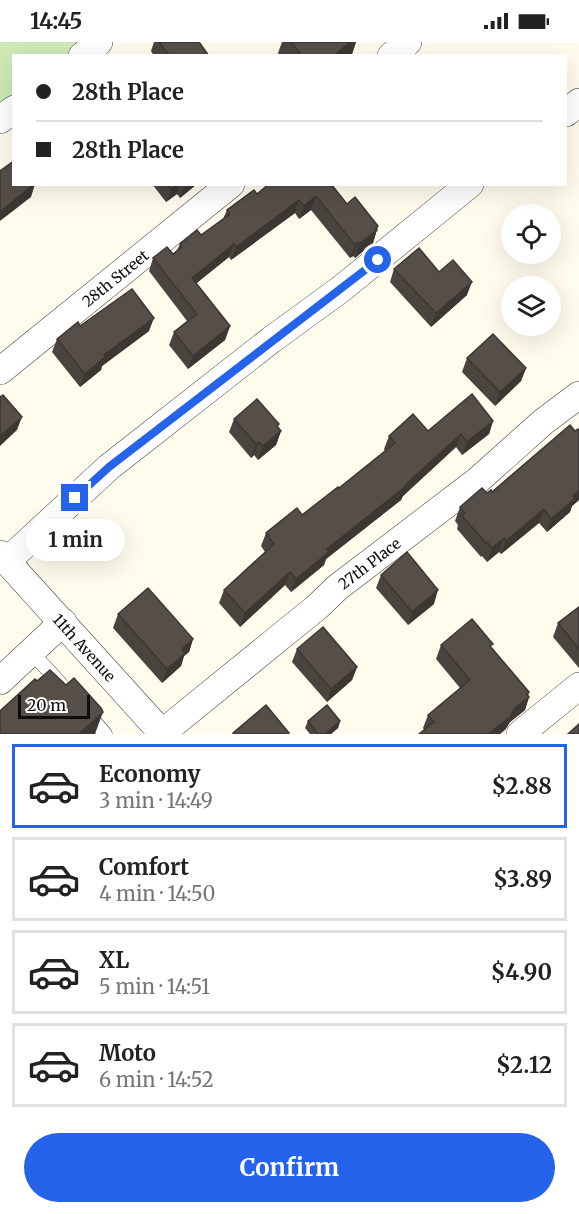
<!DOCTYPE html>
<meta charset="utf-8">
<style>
:root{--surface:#fff;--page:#f6f6f6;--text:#222;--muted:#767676;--line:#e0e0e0;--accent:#2563eb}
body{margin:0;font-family:Merriweather,serif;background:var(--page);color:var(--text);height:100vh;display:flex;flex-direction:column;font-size:22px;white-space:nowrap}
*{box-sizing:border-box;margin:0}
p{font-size:20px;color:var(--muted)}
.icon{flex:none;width:33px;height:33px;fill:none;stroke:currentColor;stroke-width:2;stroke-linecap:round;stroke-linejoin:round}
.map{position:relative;height:692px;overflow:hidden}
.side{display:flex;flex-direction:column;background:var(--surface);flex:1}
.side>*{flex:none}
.top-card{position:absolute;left:12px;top:12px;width:555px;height:132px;border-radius:0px;box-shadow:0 6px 24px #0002;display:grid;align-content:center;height:132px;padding:0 24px;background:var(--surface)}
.fabs{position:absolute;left:501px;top:162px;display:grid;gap:12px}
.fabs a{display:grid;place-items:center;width:60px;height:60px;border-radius:50%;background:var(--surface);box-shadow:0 6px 24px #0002;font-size:30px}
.scale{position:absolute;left:18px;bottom:15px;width:72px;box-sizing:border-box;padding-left:6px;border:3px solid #0d0d0d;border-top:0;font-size:16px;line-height:21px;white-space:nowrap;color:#0d0d0d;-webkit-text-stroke:4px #fff;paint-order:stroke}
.end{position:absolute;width:27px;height:27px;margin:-14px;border:8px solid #2563eb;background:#fff;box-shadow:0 0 0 3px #fff}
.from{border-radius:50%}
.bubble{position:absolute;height:42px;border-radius:21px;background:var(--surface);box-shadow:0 6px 24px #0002;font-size:20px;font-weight:700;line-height:42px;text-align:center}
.top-card b{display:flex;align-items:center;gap:21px;height:57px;font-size:22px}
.top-card b+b{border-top:2px solid var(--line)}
.top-card i{width:15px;height:15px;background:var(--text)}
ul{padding:10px 0 0;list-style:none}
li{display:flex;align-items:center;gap:18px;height:84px;margin:0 12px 9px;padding:0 12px;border:3px solid var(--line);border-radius:0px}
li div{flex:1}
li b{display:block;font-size:22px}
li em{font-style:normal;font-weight:700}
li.active{border-color:var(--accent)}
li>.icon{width:54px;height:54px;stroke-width:1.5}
.cta{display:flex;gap:12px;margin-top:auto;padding:12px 24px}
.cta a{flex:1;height:69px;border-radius:36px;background:var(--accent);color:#fff;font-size:24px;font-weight:700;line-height:69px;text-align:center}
.status{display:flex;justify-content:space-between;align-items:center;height:42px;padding:0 30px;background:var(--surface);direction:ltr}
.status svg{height:16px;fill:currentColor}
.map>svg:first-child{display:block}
.green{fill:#cfeab6}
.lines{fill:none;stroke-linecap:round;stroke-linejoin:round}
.service-casing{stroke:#404040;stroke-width:15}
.minor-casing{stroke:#404040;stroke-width:28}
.service{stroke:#fff;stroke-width:14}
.minor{stroke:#fff;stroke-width:27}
.wall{fill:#4a443f}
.shaded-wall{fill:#3c3733}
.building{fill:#564f49;stroke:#3c3733;stroke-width:1.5}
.route{stroke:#2563eb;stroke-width:8}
.labels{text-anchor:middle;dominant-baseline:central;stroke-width:6;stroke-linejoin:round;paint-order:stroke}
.street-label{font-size:15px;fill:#0d0d0d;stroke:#fff}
</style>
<div class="status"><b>14:45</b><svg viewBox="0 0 49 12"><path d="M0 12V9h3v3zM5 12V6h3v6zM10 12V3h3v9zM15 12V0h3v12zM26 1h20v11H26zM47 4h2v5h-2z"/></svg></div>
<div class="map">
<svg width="579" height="692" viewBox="0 0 579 692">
<rect width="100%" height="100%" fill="#fffced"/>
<path class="green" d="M 0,0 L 97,0 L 81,13 L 14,14 L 13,67 L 0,78 Z"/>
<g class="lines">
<defs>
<g id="service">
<path d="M 32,611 L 60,641"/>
<path d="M 87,671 L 105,692"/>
</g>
<g id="minor">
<path d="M 82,14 L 99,0"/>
<path d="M 391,14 L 408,0"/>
<path d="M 566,71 L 579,60"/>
<path d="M 0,78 L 14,67"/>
<path id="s1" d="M 0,329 L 231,142"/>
<path id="s2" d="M 0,512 L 163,692"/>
<path d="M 7,519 L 109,425 L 271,298 L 341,247 L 470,142"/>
<path d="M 0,639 L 63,580"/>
<path id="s3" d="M 162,691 L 317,565 L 338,545 L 477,439 L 543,380 L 579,353"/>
<path d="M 520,692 L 579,644"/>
</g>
</defs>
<use href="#service" class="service-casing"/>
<use href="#minor" class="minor-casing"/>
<use href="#service" class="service"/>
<use href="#minor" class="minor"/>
</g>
<g class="wall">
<path d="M 154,0 L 199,0 L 209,14 L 154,14 L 151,9 Z"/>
<path d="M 282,0 L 356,0 L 352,12 L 350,14 L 280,14 L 278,11 Z"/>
<path d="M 152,142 L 197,142 L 180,156 L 177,152 L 166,160 Z"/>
<path d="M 269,142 L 347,162 L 378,184 L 373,201 L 355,216 L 353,214 L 350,216 L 311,168 L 299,177 L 295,171 L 231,218 L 229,215 L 196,241 L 230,284 L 225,298 L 188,327 L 169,303 L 174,290 L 187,279 L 149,229 L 153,216 L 173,212 L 177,208 L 180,202 L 201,193 L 223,177 L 227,168 L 257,152 Z"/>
<path d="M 394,227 L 439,230 L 467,253 L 431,285 L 390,240 Z"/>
<path d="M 80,284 L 149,289 L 102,324 L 101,328 L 80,345 L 52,310 L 57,297 Z"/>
<path d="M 467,316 L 526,326 L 521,339 L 495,364 L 462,330 Z"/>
<path d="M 234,377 L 278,386 L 281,389 L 276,403 L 258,418 L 254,413 L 251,416 L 229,390 Z"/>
<path d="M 493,379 L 489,392 L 462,413 L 456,405 L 403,454 L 401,458 L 326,517 L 324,523 L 291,550 L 285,543 L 240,585 L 219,561 L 224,548 L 265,510 L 261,504 L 266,491 L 302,473 L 339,446 L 385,409 L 384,407 L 389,394 Z"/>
<path d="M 579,388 L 579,458 L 572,464 L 570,470 L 547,490 L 539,481 L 501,512 L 499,510 L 487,520 L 482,514 L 481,515 L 457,487 L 458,483 L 455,479 L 460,465 L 487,451 L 492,450 L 575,389 Z"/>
<path d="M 381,533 L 434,562 L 408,583 L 376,546 Z"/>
<path d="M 579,565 L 579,626 L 553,595 L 558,581 Z"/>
<path d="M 118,572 L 193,597 L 189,610 L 184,614 L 181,624 L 162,641 L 113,586 Z"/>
<path d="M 441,603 L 491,606 L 529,650 L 528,653 L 529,655 L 525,668 L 510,680 L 505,688 L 424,688 L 423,686 L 428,673 L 460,646 L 436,617 Z"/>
<path d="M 297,607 L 357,625 L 352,638 L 327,660 L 292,620 Z"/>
<path d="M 308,679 L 340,679 L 338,686 L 331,692 L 310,692 L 305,686 Z"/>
</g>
<g class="shaded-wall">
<path d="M 350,0 L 356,0 L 352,12 L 350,14 L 333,14 Z"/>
<path d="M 34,142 L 35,142 L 31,155 L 0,179 L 0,170 Z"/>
<path d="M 176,142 L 180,142 L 177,152 L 166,160 L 171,147 Z"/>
<path d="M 185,142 L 197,142 L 180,156 Z"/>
<path d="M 316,154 L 311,168 L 299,177 L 304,164 Z"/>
<path d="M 299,158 L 295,171 L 231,218 L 236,205 Z"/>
<path d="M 378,184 L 373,201 L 355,216 L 359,202 Z"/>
<path d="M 358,200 L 353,214 L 350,216 L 355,203 Z"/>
<path d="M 234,202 L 229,215 L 187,249 L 192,236 Z"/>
<path d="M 472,240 L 467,253 L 431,285 L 436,271 Z"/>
<path d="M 154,276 L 149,289 L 102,324 L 101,328 L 80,345 L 85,332 L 104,313 Z"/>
<path d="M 230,284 L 225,298 L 188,327 L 193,314 Z"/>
<path d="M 526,326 L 521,339 L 495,364 L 500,350 Z"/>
<path d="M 22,375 L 17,388 L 0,404 L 0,394 Z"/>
<path d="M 493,379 L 489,392 L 462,413 L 467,400 Z"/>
<path d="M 279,382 L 274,395 L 281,389 L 276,403 L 258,418 L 263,404 Z"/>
<path d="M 461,392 L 456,405 L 403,454 L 401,458 L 326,517 L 324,523 L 291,550 L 296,537 L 327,507 L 405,443 Z"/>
<path d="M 259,400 L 254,413 L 251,416 L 256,402 Z"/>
<path d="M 579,449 L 579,458 L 572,464 L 570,470 L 547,490 L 551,477 Z"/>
<path d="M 544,467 L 539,481 L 501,512 L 506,499 Z"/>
<path d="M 504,496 L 499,510 L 487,520 L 492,506 Z"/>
<path d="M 290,530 L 285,543 L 240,585 L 245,571 Z"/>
<path d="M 438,548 L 434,562 L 408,583 L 412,570 Z"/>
<path d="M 193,597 L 189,610 L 184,614 L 181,624 L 162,641 L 167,627 L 182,607 Z"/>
<path d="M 357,625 L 352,638 L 327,660 L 331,647 Z"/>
<path d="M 529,650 L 526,657 L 529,655 L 525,668 L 510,680 L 505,688 L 500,692 L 488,692 L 515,666 Z"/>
<path d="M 103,670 L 95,692 L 79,692 Z"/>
<path d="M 340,679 L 338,686 L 331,692 L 325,692 Z"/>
</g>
<g class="building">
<path d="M 159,0 L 199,0 L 209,14 L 170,14 Z"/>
<path d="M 291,0 L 350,0 L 333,14 L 302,14 Z"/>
<path d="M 14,119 L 14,142 L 34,142 L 0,170 L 0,129 Z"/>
<path d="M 167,142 L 176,142 L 171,147 Z"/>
<path d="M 269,142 L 331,142 L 347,162 L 355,155 L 378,184 L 376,186 L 377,188 L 359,202 L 358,200 L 355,203 L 316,154 L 304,164 L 299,158 L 236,205 L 234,202 L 192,236 L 230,284 L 193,314 L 174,290 L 197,272 L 153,216 L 167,205 L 173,212 L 182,205 L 180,202 L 197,188 L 201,193 L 230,172 L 227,168 L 254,148 L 257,152 Z"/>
<path d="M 419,206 L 439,230 L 453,218 L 472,240 L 436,271 L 394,227 Z"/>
<path d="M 132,247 L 154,276 L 104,313 L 105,315 L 85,332 L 57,297 L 78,280 L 80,284 Z"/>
<path d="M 493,292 L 526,326 L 500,350 L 467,316 Z"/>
<path d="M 472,352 L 493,379 L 467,400 L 461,392 L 405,443 L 406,444 L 327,507 L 329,510 L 296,537 L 290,530 L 245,571 L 224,548 L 274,502 L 266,491 L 297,466 L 302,473 L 338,445 L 339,446 L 395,401 L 389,394 L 413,372 L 428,389 Z"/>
<path d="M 3,353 L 22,375 L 0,394 L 0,355 Z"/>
<path d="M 257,357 L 279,382 L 277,384 L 281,389 L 263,404 L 259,400 L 256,402 L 234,377 Z"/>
<path d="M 570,383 L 575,389 L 578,387 L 579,388 L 579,449 L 573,454 L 575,457 L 551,477 L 544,467 L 506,499 L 504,496 L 492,506 L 487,500 L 486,501 L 462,474 L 465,471 L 460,465 L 482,446 L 487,451 L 491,448 L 492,450 Z"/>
<path d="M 407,510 L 438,548 L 412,570 L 381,533 Z"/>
<path d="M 148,546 L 193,597 L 182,607 L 185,611 L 167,627 L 118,572 Z"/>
<path d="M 579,565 L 579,607 L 558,581 Z"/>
<path d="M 472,577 L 493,602 L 490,604 L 529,650 L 527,652 L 529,655 L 515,666 L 510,675 L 488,692 L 419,692 L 434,680 L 428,673 L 470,638 L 441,603 Z"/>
<path d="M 323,585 L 357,625 L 331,647 L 297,607 Z"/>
<path d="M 50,628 L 66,643 L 74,636 L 101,666 L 103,670 L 79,692 L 0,692 L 0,669 L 35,637 L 37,639 Z"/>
<path d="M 266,663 L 289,691 L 288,692 L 234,692 L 233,691 Z"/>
<path d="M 327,663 L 340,679 L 325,692 L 318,692 L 308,679 Z"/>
<path d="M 579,682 L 579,692 L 568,692 Z"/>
</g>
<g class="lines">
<path class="route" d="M 75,456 L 109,425 L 378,218"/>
</g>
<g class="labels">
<g class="street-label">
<text stroke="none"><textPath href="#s1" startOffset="148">28th Street</textPath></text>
<text stroke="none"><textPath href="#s3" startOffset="268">27th Place</textPath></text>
<text stroke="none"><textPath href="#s2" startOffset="126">11th Avenue</textPath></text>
</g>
</g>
</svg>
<div class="fabs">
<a><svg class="icon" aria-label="locate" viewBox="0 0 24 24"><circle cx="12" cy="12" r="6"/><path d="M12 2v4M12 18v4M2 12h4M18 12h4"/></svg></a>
<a><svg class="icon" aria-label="layers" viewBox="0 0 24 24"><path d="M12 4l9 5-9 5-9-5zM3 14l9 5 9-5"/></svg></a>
</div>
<div class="scale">20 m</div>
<i class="end from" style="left:378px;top:218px"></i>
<i class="end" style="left:75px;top:456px"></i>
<div class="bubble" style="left:26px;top:477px;width:99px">1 min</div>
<div class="top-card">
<b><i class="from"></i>28th Place</b>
<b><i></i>28th Place</b>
</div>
</div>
<section class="side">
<ul>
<li class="active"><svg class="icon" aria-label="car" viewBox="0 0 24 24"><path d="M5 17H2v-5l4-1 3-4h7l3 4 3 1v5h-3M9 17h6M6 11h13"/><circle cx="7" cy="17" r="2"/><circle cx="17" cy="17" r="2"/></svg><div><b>Economy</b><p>3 min · 14:49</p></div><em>$2.88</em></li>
<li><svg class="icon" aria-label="car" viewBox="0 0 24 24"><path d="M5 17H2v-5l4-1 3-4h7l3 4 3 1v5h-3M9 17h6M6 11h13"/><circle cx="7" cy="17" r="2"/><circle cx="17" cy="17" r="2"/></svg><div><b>Comfort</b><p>4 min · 14:50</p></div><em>$3.89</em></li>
<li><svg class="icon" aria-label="car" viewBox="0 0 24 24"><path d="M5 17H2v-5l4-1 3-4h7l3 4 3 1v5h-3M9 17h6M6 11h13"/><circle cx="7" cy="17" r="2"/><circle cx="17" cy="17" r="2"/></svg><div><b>XL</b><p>5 min · 14:51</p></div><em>$4.90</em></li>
<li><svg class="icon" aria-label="car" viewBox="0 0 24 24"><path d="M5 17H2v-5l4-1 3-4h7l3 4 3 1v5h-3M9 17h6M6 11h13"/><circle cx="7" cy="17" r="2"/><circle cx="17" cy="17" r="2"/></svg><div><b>Moto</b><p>6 min · 14:52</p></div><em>$2.12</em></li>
</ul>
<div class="cta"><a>Confirm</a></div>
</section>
